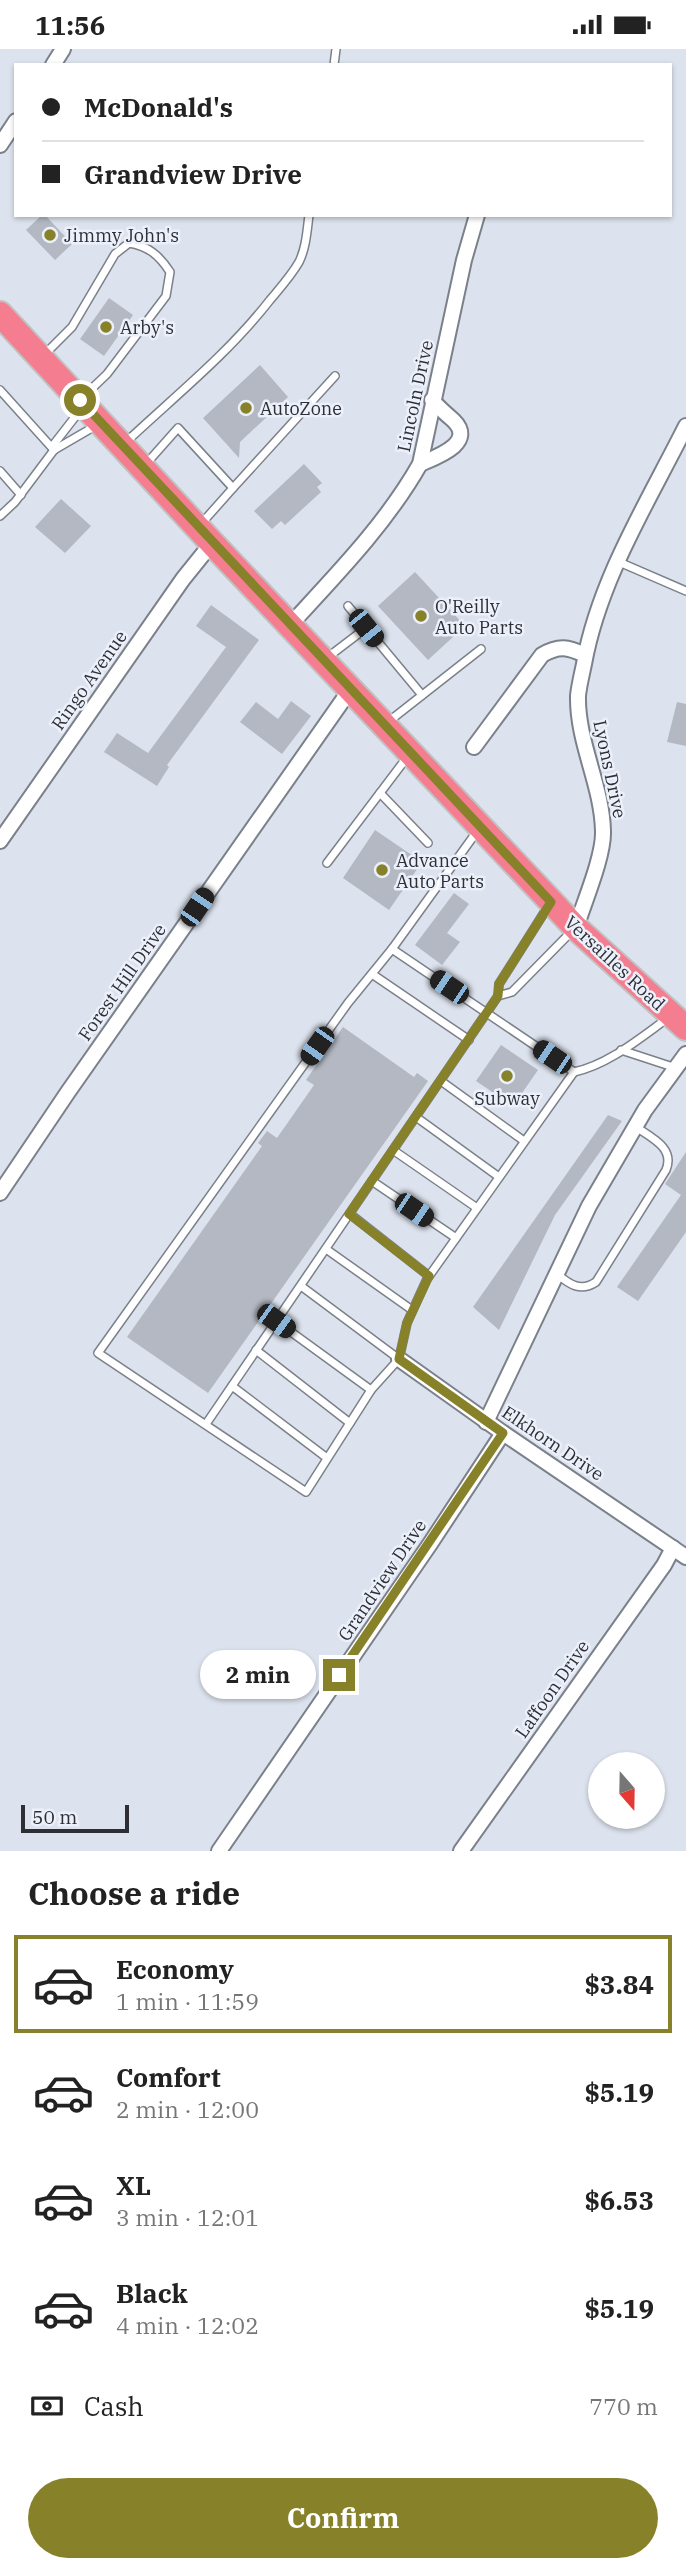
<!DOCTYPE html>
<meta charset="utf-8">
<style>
:root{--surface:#fff;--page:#f2f2f2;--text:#222;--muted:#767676;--line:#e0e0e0;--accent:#87822a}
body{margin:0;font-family:"IBM Plex Serif",serif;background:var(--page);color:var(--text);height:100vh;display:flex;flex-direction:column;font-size:26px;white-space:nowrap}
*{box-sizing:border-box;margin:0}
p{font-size:23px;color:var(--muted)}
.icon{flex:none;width:38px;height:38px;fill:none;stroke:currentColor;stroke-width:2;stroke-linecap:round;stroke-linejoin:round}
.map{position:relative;height:1802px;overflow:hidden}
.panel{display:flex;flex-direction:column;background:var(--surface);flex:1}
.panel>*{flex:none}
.guide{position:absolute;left:14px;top:14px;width:658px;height:154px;border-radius:0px;box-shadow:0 2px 5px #0004;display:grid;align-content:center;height:154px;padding:0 28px;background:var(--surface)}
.needle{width:46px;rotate:160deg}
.fabs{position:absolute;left:588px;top:1703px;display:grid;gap:14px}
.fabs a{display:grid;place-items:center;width:77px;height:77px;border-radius:50%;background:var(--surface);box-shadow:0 2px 5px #0004;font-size:35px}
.scale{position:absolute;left:21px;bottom:18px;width:108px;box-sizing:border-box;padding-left:7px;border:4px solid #2d2f34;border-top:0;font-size:19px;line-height:24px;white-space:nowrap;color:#2d2f34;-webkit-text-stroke:5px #ebf0fb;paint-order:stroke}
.end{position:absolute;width:32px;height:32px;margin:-16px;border:9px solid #87822a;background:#fff;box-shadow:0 0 0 4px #fff}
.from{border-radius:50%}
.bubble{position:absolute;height:49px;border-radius:24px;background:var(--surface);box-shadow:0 2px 5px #0004;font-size:23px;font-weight:800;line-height:49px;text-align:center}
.car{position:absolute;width:21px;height:42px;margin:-21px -10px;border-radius:9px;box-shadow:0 0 5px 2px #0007;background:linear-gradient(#222 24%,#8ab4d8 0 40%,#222 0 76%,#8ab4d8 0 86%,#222 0)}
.guide b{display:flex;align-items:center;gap:24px;height:66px;font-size:26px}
.guide b+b{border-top:2px solid var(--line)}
.guide i{width:18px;height:18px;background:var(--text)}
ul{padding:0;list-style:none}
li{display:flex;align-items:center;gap:21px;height:98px;margin:0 14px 10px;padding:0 14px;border:4px solid transparent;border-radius:0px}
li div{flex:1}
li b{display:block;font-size:26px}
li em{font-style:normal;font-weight:800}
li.selected{border-color:var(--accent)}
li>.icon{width:63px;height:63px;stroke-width:1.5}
h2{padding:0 28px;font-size:32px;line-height:84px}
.pay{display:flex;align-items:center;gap:18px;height:77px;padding:0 28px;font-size:26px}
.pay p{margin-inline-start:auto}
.action{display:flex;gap:14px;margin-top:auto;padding:14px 28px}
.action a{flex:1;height:80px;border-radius:42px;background:var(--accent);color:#fff;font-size:28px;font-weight:800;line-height:80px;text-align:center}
.status{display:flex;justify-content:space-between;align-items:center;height:49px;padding:0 35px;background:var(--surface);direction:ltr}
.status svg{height:19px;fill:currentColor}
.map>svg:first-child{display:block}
.building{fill:#b3b8c2}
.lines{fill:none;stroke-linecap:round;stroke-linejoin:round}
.lane-casing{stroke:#7b808a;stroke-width:10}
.street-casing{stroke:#7b808a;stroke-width:18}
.highway-casing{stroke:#c0c1c2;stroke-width:28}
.lane{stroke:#fff;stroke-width:7}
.street{stroke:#fff;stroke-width:14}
.highway{stroke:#f47d8f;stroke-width:24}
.route{stroke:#87822a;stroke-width:9}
.poi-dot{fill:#87822a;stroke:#ebf0fb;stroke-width:2.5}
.labels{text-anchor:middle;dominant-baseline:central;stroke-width:5;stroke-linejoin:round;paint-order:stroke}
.poi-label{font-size:18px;fill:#2d2f34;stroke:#ebf0fb;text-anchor:start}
.street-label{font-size:18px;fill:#2d2f34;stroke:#ebf0fb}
</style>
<div class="status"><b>11:56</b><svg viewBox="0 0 49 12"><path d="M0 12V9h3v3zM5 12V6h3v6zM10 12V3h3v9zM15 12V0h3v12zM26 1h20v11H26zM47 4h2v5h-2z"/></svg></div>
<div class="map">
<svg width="686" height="1802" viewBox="0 0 686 1802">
<rect width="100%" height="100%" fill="#dde3ee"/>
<g class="building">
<path d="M 42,166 L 45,166 L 72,195 L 55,211 L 26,181 Z"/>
<path d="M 109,249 L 133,266 L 104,307 L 80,290 Z"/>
<path d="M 260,316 L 288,348 L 240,393 L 239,409 L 203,369 Z"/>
<path d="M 304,415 L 322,434 L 317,438 L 321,443 L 285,476 L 281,472 L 272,480 L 254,462 Z"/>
<path d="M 61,450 L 91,477 L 65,504 L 35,478 Z"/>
<path d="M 415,523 L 465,577 L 428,611 L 378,557 Z"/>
<path d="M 211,556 L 259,591 L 167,716 L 169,718 L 157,737 L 104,703 L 117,684 L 148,704 L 226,598 L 196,577 Z"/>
<path d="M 291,652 L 311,667 L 282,705 L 240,673 L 256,653 L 278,670 Z"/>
<path d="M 677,653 L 686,655 L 686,697 L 667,693 Z"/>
<path d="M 375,781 L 422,813 L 389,861 L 343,829 Z"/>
<path d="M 454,844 L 469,855 L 447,884 L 460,893 L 442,916 L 415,896 Z"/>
<path d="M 343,978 L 414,1028 L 417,1024 L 428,1032 L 208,1344 L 127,1288 L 262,1097 L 258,1094 L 267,1082 L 277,1089 L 314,1036 L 306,1031 Z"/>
<path d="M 501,996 L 538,1021 L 513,1057 L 476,1032 Z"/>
<path d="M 608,1066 L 622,1072 L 555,1166 L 499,1281 L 473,1258 Z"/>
<path d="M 686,1103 L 686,1183 L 638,1252 L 617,1238 L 681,1146 L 665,1135 Z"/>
</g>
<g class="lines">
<defs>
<g id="lane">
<path d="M 334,16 L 336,0"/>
<path d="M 43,307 L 72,278 L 115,205 L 129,194 C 148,197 159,206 170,223 L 166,247 L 107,325 L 83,348"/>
<path d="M 0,341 L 54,401"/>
<path d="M 125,394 C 175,347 228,305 270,251 C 280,239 291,227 299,213 C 306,199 307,182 309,166"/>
<path d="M 54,401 L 54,395 L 82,359"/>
<path d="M 146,415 L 178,379 L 233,439 L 201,475"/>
<path d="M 0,422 L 21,446"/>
<path d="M 233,439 L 335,327"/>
<path d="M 0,467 L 15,453 L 54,401 L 97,376"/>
<path d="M 619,513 L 686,542"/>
<path d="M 348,557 L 422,646"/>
<path d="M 328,608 L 366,579"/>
<path d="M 388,673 L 481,600"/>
<path d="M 380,744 L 428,794"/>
<path d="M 478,781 L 392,900 L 574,1023 C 608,1016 640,989 668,969"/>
<path d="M 327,814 L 408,707"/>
<path d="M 392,900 L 348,954 L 98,1304 L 306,1443 L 371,1341 L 399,1310 L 407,1274 L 427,1230 L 574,1023"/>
<path d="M 372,925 L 469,991"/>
<path d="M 498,947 L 512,943 L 573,881"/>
<path d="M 621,1001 L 676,1019"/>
<path d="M 441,1032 L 524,1092"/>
<path d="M 416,1068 L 499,1128"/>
<path d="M 393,1101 L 477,1159"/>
<path d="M 372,1132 L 456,1189"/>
<path d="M 350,1165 L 429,1227"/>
<path d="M 326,1200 L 412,1261"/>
<path d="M 557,1225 C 570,1236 581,1243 596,1233 L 666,1121 C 675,1099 652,1089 636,1078"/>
<path d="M 301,1237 L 399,1310"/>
<path d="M 276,1272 L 371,1341"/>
<path d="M 256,1301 L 350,1374"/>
<path d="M 232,1337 L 327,1409"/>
<path d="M 206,1375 L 498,947 L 499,935 L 549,856"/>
</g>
<g id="street">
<path d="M 53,16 L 63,0"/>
<path d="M 0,96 L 16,72"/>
<path d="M 420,415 C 436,408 477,394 453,371 C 446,365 439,359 432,351"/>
<path d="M 290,576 C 336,526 386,475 420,415 L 464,211 L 477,166"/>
<path d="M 474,698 L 542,606 C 559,596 568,598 585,606"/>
<path d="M 0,792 L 183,530 L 212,494"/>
<path d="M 576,879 C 584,853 604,807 603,782 C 602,736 577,693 578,647 C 579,636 582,625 584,615 C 599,531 648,453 686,377"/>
<path d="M 0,1144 L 68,1043 L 350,641"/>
<path d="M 399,1310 L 503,1384 L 686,1508"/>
<path d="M 486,1373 L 589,1157 L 645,1061 L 686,1005"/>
<path d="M 219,1802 L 430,1495 L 503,1384"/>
<path d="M 461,1802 L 664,1516 L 673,1499"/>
</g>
<path id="highway" d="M 0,265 L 212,494 L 576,879 L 686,979"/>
</defs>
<use href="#lane" class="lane-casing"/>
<use href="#street" class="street-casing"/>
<use href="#highway" class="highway-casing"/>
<use href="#lane" class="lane"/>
<use href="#street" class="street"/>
<use href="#highway" class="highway"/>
</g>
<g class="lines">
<path class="route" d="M 80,351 L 551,853 L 499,935 L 498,947 L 349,1165 L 429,1227 L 407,1274 L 399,1310 L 503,1384 L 339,1626"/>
</g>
<g class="poi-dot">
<circle cx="50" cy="186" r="7"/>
<circle cx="106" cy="278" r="7"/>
<circle cx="246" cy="359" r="7"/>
<circle cx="421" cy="567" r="7"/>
<circle cx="382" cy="821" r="7"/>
<circle cx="507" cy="1027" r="7"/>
</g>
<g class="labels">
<g class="poi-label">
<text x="64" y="186">Jimmy John's</text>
<text x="120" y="278">Arby's</text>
<text x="260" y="359">AutoZone</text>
<text x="435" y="557">O'Reilly<tspan x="435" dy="21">Auto Parts</tspan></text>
<text x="396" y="811">Advance<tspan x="396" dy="21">Auto Parts</tspan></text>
<text x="507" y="1049" text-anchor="middle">Subway</text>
</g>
<g class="street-label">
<text transform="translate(415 347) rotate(-78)">Lincoln Drive</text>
<text transform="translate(89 631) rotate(-55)">Ringo Avenue</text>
<text transform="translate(610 720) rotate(78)">Lyons Drive</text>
<text transform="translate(615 914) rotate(43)">Versailles Road</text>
<text transform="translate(122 933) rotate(-55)">Forest Hill Drive</text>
<text transform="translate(553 1394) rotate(34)">Elkhorn Drive</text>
<text transform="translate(382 1531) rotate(-56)">Grandview Drive</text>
<text transform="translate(552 1640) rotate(-55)">Laffoon Drive</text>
</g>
</g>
</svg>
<div class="fabs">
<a><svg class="needle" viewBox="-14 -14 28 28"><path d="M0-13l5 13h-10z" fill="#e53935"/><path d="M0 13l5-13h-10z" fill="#767676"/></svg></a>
</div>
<div class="scale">50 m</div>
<i class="end from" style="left:80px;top:351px"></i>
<i class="end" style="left:339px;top:1626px"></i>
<div class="bubble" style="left:200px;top:1601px;width:116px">2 min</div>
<i class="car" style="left:366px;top:579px;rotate:141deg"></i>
<i class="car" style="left:197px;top:858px;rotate:34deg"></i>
<i class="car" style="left:449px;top:938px;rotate:304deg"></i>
<i class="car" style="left:317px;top:997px;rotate:215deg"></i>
<i class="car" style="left:552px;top:1008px;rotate:304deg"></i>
<i class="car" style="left:414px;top:1161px;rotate:124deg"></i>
<i class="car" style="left:276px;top:1272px;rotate:126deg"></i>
<div class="guide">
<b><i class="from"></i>McDonald's</b>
<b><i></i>Grandview Drive</b>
</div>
</div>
<section class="panel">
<h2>Choose a ride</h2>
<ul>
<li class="selected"><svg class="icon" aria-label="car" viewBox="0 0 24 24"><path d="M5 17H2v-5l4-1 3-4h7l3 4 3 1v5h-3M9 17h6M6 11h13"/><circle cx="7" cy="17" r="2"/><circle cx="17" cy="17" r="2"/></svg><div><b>Economy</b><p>1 min · 11:59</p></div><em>$3.84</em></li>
<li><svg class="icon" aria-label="car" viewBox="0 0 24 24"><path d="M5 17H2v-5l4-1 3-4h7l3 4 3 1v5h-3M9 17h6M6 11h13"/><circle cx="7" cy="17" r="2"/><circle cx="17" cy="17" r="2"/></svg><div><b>Comfort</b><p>2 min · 12:00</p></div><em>$5.19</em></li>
<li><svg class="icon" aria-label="car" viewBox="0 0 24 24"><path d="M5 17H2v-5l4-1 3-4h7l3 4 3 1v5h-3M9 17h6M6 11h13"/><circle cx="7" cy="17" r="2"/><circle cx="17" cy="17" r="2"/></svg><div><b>XL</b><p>3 min · 12:01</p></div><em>$6.53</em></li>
<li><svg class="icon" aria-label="car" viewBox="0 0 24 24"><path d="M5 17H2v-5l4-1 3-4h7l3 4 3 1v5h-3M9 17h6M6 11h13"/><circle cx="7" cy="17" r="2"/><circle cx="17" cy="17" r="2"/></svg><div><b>Black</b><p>4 min · 12:02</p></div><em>$5.19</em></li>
</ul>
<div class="pay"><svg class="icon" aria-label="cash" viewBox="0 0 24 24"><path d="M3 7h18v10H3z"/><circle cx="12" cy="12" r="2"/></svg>Cash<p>770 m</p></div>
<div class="action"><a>Confirm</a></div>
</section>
